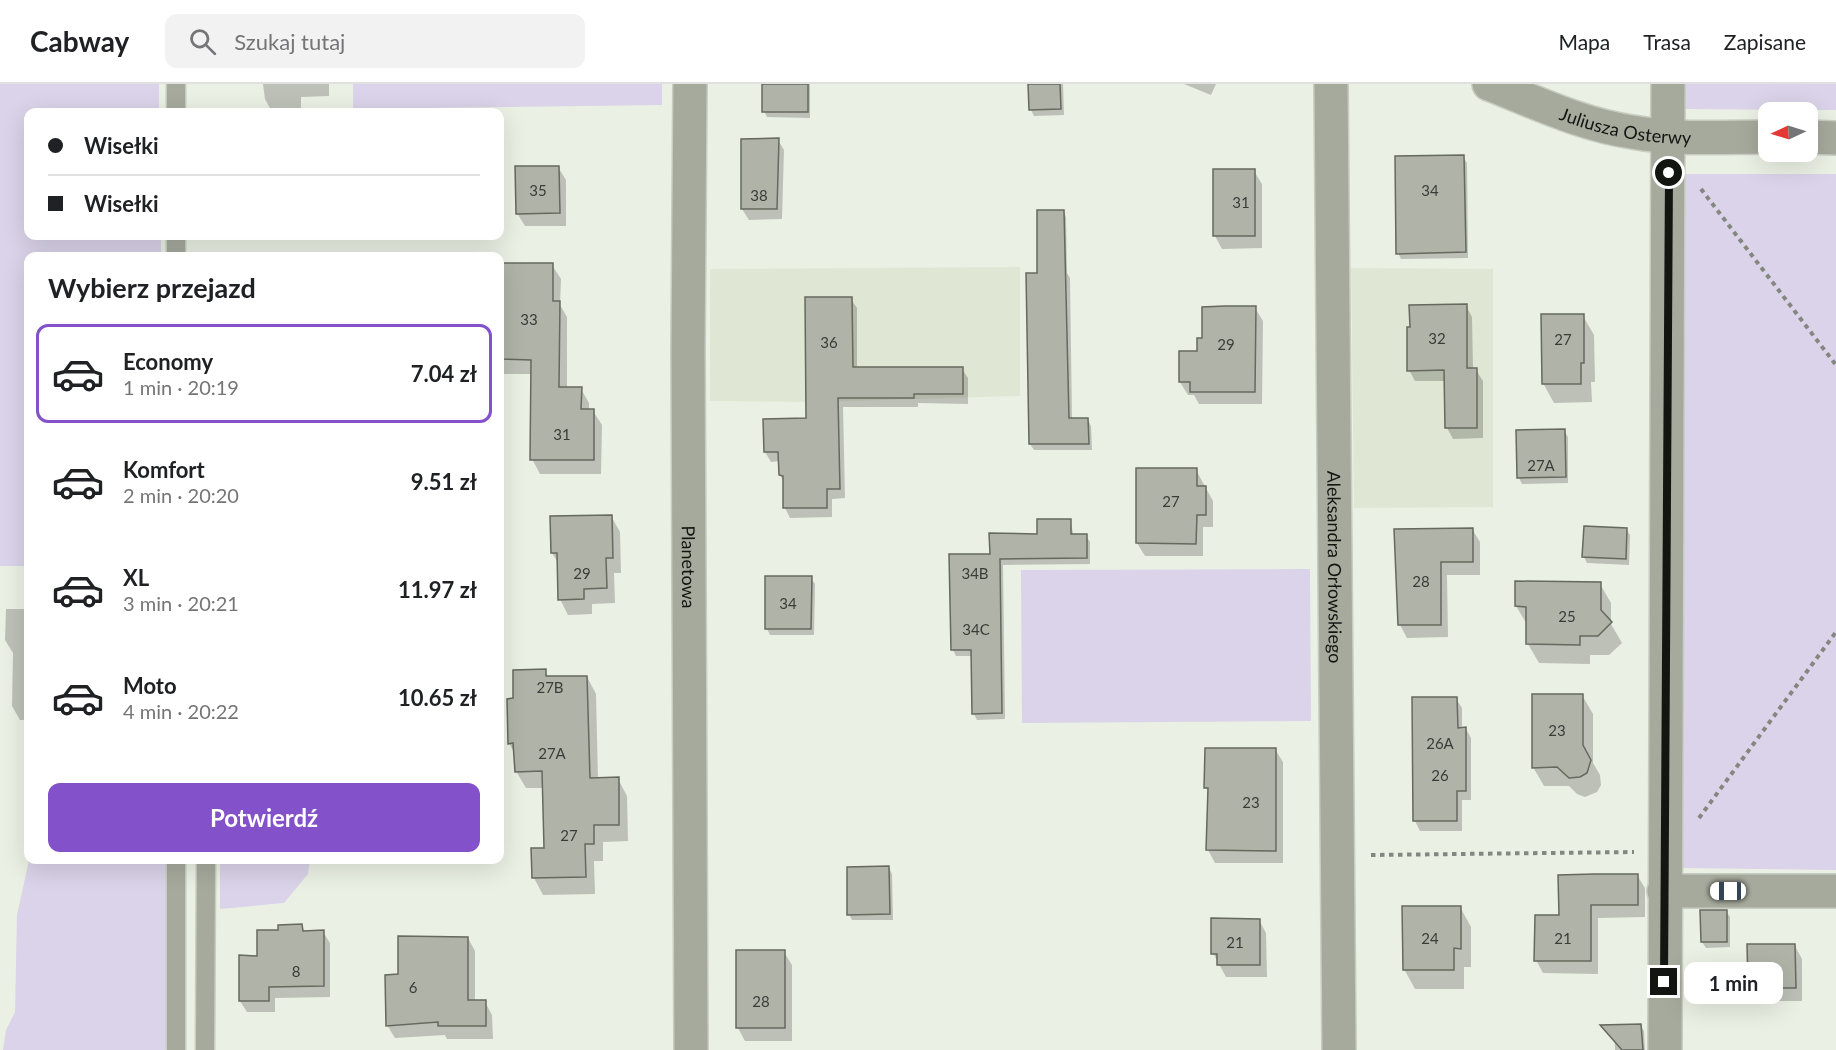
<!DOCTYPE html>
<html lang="pl">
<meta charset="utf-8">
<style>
:root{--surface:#fff;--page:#f2f2f2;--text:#202124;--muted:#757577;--line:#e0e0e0;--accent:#8351c9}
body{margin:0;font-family:Lato,sans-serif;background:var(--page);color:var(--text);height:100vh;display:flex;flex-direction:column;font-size:22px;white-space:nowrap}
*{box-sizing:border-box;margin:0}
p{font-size:20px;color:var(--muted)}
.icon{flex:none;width:33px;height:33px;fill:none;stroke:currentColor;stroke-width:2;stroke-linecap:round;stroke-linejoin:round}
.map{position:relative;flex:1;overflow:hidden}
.details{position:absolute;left:24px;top:168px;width:480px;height:612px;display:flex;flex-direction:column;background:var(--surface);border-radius:12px;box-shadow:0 6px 24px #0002}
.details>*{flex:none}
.hud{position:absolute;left:24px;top:24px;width:480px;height:132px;border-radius:12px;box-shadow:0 6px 24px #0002;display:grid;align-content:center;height:132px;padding:0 24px;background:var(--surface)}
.needle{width:39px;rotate:266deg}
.fabs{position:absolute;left:1758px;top:18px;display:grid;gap:12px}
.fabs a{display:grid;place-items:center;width:60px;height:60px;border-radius:12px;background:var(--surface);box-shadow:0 6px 24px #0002;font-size:30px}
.end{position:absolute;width:27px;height:27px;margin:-14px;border:8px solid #131511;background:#fff;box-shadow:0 0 0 3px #fff}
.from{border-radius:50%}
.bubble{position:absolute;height:42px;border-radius:12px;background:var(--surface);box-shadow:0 6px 24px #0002;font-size:20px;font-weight:700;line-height:42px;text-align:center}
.car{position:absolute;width:18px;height:36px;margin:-18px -9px;border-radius:8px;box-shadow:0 0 4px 2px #0007;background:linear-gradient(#fff 24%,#345 0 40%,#fff 0 76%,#345 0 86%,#fff 0)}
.hud b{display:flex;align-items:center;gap:21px;height:57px;font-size:22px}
.hud b+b{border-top:2px solid var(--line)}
.hud i{width:15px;height:15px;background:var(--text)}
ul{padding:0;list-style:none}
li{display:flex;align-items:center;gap:18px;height:99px;margin:0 12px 9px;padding:0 12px;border:3px solid transparent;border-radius:12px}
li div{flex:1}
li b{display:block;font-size:22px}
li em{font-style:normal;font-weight:700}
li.selected{border-color:var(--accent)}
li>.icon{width:54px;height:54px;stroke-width:1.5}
h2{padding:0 24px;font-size:27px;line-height:72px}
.action{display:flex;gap:12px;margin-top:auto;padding:12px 24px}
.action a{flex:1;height:69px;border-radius:12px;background:var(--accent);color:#fff;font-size:24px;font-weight:700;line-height:69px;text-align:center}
header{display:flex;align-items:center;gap:36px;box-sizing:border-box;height:84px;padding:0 30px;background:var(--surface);border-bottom:2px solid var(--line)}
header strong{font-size:28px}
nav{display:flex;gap:33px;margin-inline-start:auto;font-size:21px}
.search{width:420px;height:54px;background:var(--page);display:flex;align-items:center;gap:15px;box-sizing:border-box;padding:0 21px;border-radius:12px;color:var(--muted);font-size:22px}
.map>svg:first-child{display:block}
.built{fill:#dfe6d3}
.green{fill:#dad3e9}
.shadow{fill:#0003}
.building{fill:#b0b4a8;stroke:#65695e;stroke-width:1.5}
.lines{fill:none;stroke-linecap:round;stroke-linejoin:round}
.lane-casing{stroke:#c8cdc2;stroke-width:21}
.street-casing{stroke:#c8cdc2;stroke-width:36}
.path{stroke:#83877f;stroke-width:4;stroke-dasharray:4.5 4.5;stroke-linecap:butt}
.lane{stroke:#a6aa9d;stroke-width:18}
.street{stroke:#a6aa9d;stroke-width:33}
.route{stroke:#131511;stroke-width:8}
.labels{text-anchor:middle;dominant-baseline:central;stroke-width:4.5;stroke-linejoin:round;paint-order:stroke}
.number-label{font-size:15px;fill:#3a3d37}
.street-label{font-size:18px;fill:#131511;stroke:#f9fdf1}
</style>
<header>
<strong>Cabway</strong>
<div class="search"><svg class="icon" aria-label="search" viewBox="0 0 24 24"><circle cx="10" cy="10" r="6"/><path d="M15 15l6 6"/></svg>Szukaj tutaj</div>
<nav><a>Mapa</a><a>Trasa</a><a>Zapisane</a></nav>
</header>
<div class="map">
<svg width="1836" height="966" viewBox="0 0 1836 966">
<rect width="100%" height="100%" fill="#ebf0e4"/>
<g class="built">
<path d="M 1020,183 L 1020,312 L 813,318 L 710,317 L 710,185 Z"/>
<path d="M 1351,184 L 1493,185 L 1493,423 L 1354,424 Z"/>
</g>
<g class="green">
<path d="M 0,0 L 159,0 L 159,28 L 28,28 L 28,152 L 161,152 L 161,172 L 28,172 L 28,482 L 0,482 Z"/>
<path d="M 353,0 L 662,0 L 662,21 L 353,25 Z"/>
<path d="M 1680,0 L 1836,0 L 1836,26 L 1679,25 Z"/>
<path d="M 1682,90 L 1836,90 L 1836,786 L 1683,784 Z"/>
<path d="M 1310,485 L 1311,637 L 1022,639 L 1021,486 Z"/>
<path d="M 29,776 L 167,776 L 168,963 L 165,966 L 3,966 L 6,946 L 15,928 L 17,831 Z"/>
<path d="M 220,776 L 310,776 L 308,790 L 284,819 L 220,825 Z"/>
</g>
<g class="shadow">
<path d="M 263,0 L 329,0 L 329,12 L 301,13 L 301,28 L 272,28 L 265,15 Z"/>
<path d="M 764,0 L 810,0 L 810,34 L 767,33 L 764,27 Z"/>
<path d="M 1030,0 L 1063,0 L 1064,31 L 1034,32 L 1031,26 Z"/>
<path d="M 1184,0 L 1216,0 L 1211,11 Z"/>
<path d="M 742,56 L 778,56 L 784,66 L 782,135 L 749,136 L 742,125 Z"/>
<path d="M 1463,73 L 1467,79 L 1468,174 L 1401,175 L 1398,169 Z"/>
<path d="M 558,83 L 566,96 L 566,142 L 525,142 L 517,129 Z"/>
<path d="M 1254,87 L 1262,100 L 1262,164 L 1222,165 L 1215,152 Z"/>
<path d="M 1063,127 L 1066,133 L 1067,189 L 1070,194 L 1072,336 L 1088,336 L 1091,342 L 1092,366 L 1034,366 L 1030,360 L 1039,190 Z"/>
<path d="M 500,181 L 552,181 L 561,195 L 560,221 L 567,233 L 567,304 L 581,305 L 589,319 L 589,327 L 593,327 L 602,341 L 601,390 L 540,390 L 532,375 L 532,290 L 503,290 L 500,283 Z"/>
<path d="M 851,215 L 857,224 L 857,284 L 962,285 L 968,294 L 968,320 L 918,319 L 918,323 L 843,323 L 845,414 L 832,415 L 832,433 L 790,434 L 785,424 L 784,398 L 780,391 L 780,377 L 771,378 L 765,368 L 808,336 Z"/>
<path d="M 1466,222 L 1472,233 L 1473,286 L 1476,286 L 1483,297 L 1483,354 L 1453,355 L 1447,344 L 1446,297 L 1415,297 L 1409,286 Z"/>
<path d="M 1255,224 L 1263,237 L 1262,320 L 1199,320 L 1194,311 L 1188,311 L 1180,298 L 1203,255 Z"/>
<path d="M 1583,232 L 1594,251 L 1595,298 L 1591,298 L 1592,318 L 1554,319 L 1543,299 Z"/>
<path d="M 1564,347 L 1568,353 L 1568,399 L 1522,400 L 1519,394 Z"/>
<path d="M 1138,386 L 1196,386 L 1213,417 L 1213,443 L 1203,443 L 1203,472 L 1145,472 L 1137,459 Z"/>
<path d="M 611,432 L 620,448 L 621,489 L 614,489 L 615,519 L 592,520 L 592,530 L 568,531 L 560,515 L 559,480 L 552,469 Z"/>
<path d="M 1070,437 L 1074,452 L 1086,452 L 1090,458 L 1090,480 L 1003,481 L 1005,635 L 977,636 L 974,630 L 973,572 L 956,572 L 953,566 L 950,472 L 991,471 Z"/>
<path d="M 1472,445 L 1480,458 L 1480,491 L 1447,491 L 1448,553 L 1407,554 L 1400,541 L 1395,446 Z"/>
<path d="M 1626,445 L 1630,451 L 1629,481 L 1587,479 L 1584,473 Z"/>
<path d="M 811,494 L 815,500 L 814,551 L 770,551 L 767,545 Z"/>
<path d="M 1600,500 L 1611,519 L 1611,540 L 1622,559 L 1609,571 L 1590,571 L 1590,580 L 1539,579 L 1528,560 L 1528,542 L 1516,522 Z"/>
<path d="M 6,525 L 28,525 L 28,636 L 20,636 L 12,622 L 13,569 L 5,556 Z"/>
<path d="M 545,587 L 549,594 L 587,593 L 596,610 L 598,695 L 618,695 L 627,712 L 628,757 L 603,758 L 603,777 L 594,777 L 595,810 L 543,811 L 534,794 L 533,766 L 545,766 L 544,704 L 526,704 L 516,687 L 515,670 L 509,659 L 515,616 Z"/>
<path d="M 1582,611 L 1593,630 L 1593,679 L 1600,691 L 1601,701 L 1597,708 L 1585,713 L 1577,710 L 1569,702 L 1544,702 L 1533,683 Z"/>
<path d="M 1456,615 L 1462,624 L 1462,645 L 1466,645 L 1471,654 L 1471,716 L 1462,716 L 1462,747 L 1420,747 L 1415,737 Z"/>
<path d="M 1275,665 L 1283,678 L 1283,779 L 1215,779 L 1208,766 L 1209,709 L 1206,703 Z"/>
<path d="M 889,784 L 892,790 L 893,836 L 852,836 L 849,830 Z"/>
<path d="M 1637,791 L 1645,804 L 1645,833 L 1598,834 L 1598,890 L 1543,889 L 1536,876 L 1561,833 Z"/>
<path d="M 1460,823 L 1471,843 L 1471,883 L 1464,883 L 1464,905 L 1415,905 L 1404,885 Z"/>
<path d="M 1726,827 L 1730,833 L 1730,863 L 1706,864 L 1702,858 Z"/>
<path d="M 1259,836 L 1266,849 L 1267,893 L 1226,893 L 1213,869 Z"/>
<path d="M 301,842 L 305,848 L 323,848 L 330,859 L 330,913 L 275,914 L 275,928 L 247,928 L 240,917 L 259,873 L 279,847 Z"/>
<path d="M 468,854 L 475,867 L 475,918 L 485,918 L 492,931 L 493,955 L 447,955 L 445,951 L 395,954 L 387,941 Z"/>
<path d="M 1749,861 L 1795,862 L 1802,875 L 1802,917 L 1757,917 L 1749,904 Z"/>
<path d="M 784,868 L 792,881 L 792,957 L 745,957 L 738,944 Z"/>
<path d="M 1640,941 L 1644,947 L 1645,966 L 1615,966 L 1614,942 Z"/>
</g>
<g class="building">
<rect x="762" y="0" width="46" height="28"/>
<path d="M 1028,0 L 1060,0 L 1061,25 L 1029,26 Z"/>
<path d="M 779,54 L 777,125 L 741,125 L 741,55 Z"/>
<path d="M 1464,71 L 1466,168 L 1396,170 L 1395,72 Z"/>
<path d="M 515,82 L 559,82 L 560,129 L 516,130 Z"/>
<rect x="1213" y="85" width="42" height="67"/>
<path d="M 1037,126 L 1064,126 L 1069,334 L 1088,334 L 1089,360 L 1029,360 L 1026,189 L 1037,189 Z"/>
<path d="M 500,179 L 553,179 L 553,217 L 560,217 L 559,303 L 582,303 L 581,325 L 594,325 L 594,376 L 530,376 L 531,276 L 500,275 Z"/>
<path d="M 805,213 L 852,213 L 853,283 L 963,283 L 963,310 L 914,310 L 914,314 L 838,314 L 840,405 L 827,405 L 827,424 L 783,424 L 783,392 L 779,391 L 778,368 L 764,368 L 763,335 L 806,334 Z"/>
<path d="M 1467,220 L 1467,284 L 1477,284 L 1477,344 L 1445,344 L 1444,286 L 1407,287 L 1407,243 L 1410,243 L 1409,221 Z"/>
<path d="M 1225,222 L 1256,222 L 1255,308 L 1190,308 L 1190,298 L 1179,298 L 1179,267 L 1197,267 L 1197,254 L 1202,254 L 1202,223 Z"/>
<path d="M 1541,230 L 1584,230 L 1584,279 L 1581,279 L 1581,300 L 1542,300 Z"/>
<path d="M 1565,345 L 1566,393 L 1517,394 L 1516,346 Z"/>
<path d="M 1136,384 L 1197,384 L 1197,402 L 1206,402 L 1206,431 L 1197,431 L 1196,460 L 1136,459 Z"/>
<path d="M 612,431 L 613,474 L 606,474 L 607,504 L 584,505 L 584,515 L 558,516 L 557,469 L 551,469 L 550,432 Z"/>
<path d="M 1037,435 L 1071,435 L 1071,450 L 1087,450 L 1087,474 L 1000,475 L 1002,629 L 972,630 L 971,566 L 951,566 L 949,470 L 990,470 L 989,449 L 1037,450 Z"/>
<path d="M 1584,442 L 1627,444 L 1626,475 L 1582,473 Z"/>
<path d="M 1473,444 L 1473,478 L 1441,478 L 1441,541 L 1398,541 L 1394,445 Z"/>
<path d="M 765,492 L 812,492 L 811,545 L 765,545 Z"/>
<path d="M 1515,497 L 1601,498 L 1601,526 L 1612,538 L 1598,552 L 1580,552 L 1580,561 L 1526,560 L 1526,523 L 1515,522 Z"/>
<path d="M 546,585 L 546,592 L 587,592 L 590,694 L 619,693 L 619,741 L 594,741 L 594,760 L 585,760 L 586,793 L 532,794 L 531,764 L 544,764 L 542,687 L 515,688 L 513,659 L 508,660 L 507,615 L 513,614 L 513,586 Z"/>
<path d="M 1532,610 L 1583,610 L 1583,661 L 1591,676 L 1587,689 L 1580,693 L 1569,694 L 1557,683 L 1532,684 Z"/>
<path d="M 1412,613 L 1457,613 L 1458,644 L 1466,643 L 1466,707 L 1457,707 L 1457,737 L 1413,737 Z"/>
<path d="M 1205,664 L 1276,664 L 1276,767 L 1206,766 L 1208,704 L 1204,704 Z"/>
<path d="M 889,782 L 890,830 L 847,831 L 847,783 Z"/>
<path d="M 1594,790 L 1638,790 L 1638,821 L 1591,821 L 1591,877 L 1534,877 L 1535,831 L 1559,831 L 1558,791 Z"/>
<path d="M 1402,822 L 1461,822 L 1461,865 L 1454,864 L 1454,886 L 1403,886 Z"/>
<path d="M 1700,826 L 1727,826 L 1727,858 L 1701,858 Z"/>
<path d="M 1211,834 L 1260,835 L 1260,881 L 1217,881 L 1217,870 L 1211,870 Z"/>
<path d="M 302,840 L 303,847 L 324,846 L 324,902 L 269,903 L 269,917 L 239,917 L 239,871 L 257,872 L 257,846 L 278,846 L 278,841 Z"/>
<path d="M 398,852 L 468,853 L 468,916 L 486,916 L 486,942 L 438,942 L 438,938 L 386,942 L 385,891 L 398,890 Z"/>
<path d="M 1747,860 L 1795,860 L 1796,904 L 1748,904 Z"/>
<rect x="736" y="866" width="49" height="78"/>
<path d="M 1641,940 L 1643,966 L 1622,966 L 1600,941 Z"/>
</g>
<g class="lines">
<defs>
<g id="lane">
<path d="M 176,28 L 176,0"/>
<path d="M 176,172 L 176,152"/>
<path d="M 176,966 L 176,776"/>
<path d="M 205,966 L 206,776"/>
</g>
<g id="street">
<path id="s1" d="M 690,0 L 688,264 L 691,966"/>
<path id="s2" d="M 1331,0 L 1339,966"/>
<path id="s3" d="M 1489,0 C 1535,18 1583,41 1632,48 C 1676,56 1723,53 1768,53"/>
<path d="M 1808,53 L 1836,54"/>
<path d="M 1664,807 L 1836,807"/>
<path d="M 1665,966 L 1668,0"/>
</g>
</defs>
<use href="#lane" class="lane-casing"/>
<use href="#street" class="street-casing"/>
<g class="path">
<path d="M 1701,105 L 1836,281"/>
<path d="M 1699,734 L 1836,548"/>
<path d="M 1371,771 L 1634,768"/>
</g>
<use href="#lane" class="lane"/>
<use href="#street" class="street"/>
</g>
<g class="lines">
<path class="route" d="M 1664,898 L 1669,89"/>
</g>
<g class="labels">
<g class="number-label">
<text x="538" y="106">35</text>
<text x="1430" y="106">34</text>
<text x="759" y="111">38</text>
<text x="1241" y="118">31</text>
<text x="529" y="235">33</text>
<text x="1437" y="254">32</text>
<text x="1563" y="255">27</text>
<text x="829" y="258">36</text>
<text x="1226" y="260">29</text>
<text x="562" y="350">31</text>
<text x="1541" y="381">27A</text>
<text x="1171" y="417">27</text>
<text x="582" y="489">29</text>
<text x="975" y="489">34B</text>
<text x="1421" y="497">28</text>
<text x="788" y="519">34</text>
<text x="1567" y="532">25</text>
<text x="976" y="545">34C</text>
<text x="550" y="603">27B</text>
<text x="1557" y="646">23</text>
<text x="1440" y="659">26A</text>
<text x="552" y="669">27A</text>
<text x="1440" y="691">26</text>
<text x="1251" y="718">23</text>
<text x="569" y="751">27</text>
<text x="1430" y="854">24</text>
<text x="1563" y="854">21</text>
<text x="1235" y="858">21</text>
<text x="296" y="887">8</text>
<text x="413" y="903">6</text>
<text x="761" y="917">28</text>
</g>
<g class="street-label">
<text stroke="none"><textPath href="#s3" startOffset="144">Juliusza Osterwy</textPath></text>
<text stroke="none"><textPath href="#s1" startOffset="483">Planetowa</textPath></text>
<text stroke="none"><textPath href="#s2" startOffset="483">Aleksandra Orłowskiego</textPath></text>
</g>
</g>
</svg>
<div class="fabs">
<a><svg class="needle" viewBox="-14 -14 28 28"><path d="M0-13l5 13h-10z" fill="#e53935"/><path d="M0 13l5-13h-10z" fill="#757577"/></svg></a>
</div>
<i class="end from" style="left:1669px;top:89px"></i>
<i class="end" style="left:1664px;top:898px"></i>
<div class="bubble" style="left:1684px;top:878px;width:99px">1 min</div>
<i class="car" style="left:1728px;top:807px;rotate:270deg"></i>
<div class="hud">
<b><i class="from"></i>Wisełki</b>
<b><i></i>Wisełki</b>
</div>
<section class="details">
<h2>Wybierz przejazd</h2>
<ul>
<li class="selected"><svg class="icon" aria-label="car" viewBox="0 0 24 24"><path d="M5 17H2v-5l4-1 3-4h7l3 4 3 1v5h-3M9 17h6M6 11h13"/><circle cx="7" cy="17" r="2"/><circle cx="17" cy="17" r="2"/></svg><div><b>Economy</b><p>1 min · 20:19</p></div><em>7.04 zł</em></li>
<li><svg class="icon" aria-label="car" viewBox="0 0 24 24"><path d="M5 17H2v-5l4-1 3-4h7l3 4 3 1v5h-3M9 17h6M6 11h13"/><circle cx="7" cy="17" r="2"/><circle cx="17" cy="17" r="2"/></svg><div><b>Komfort</b><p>2 min · 20:20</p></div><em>9.51 zł</em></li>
<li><svg class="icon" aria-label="car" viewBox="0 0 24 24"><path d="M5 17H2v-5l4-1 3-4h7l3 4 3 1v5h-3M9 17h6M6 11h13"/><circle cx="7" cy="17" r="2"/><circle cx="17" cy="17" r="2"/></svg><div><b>XL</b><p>3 min · 20:21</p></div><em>11.97 zł</em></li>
<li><svg class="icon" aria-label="car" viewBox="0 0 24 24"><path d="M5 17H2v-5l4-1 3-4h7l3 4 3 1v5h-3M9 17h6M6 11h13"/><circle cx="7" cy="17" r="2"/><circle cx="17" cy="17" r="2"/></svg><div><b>Moto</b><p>4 min · 20:22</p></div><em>10.65 zł</em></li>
</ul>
<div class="action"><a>Potwierdź</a></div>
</section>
</div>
